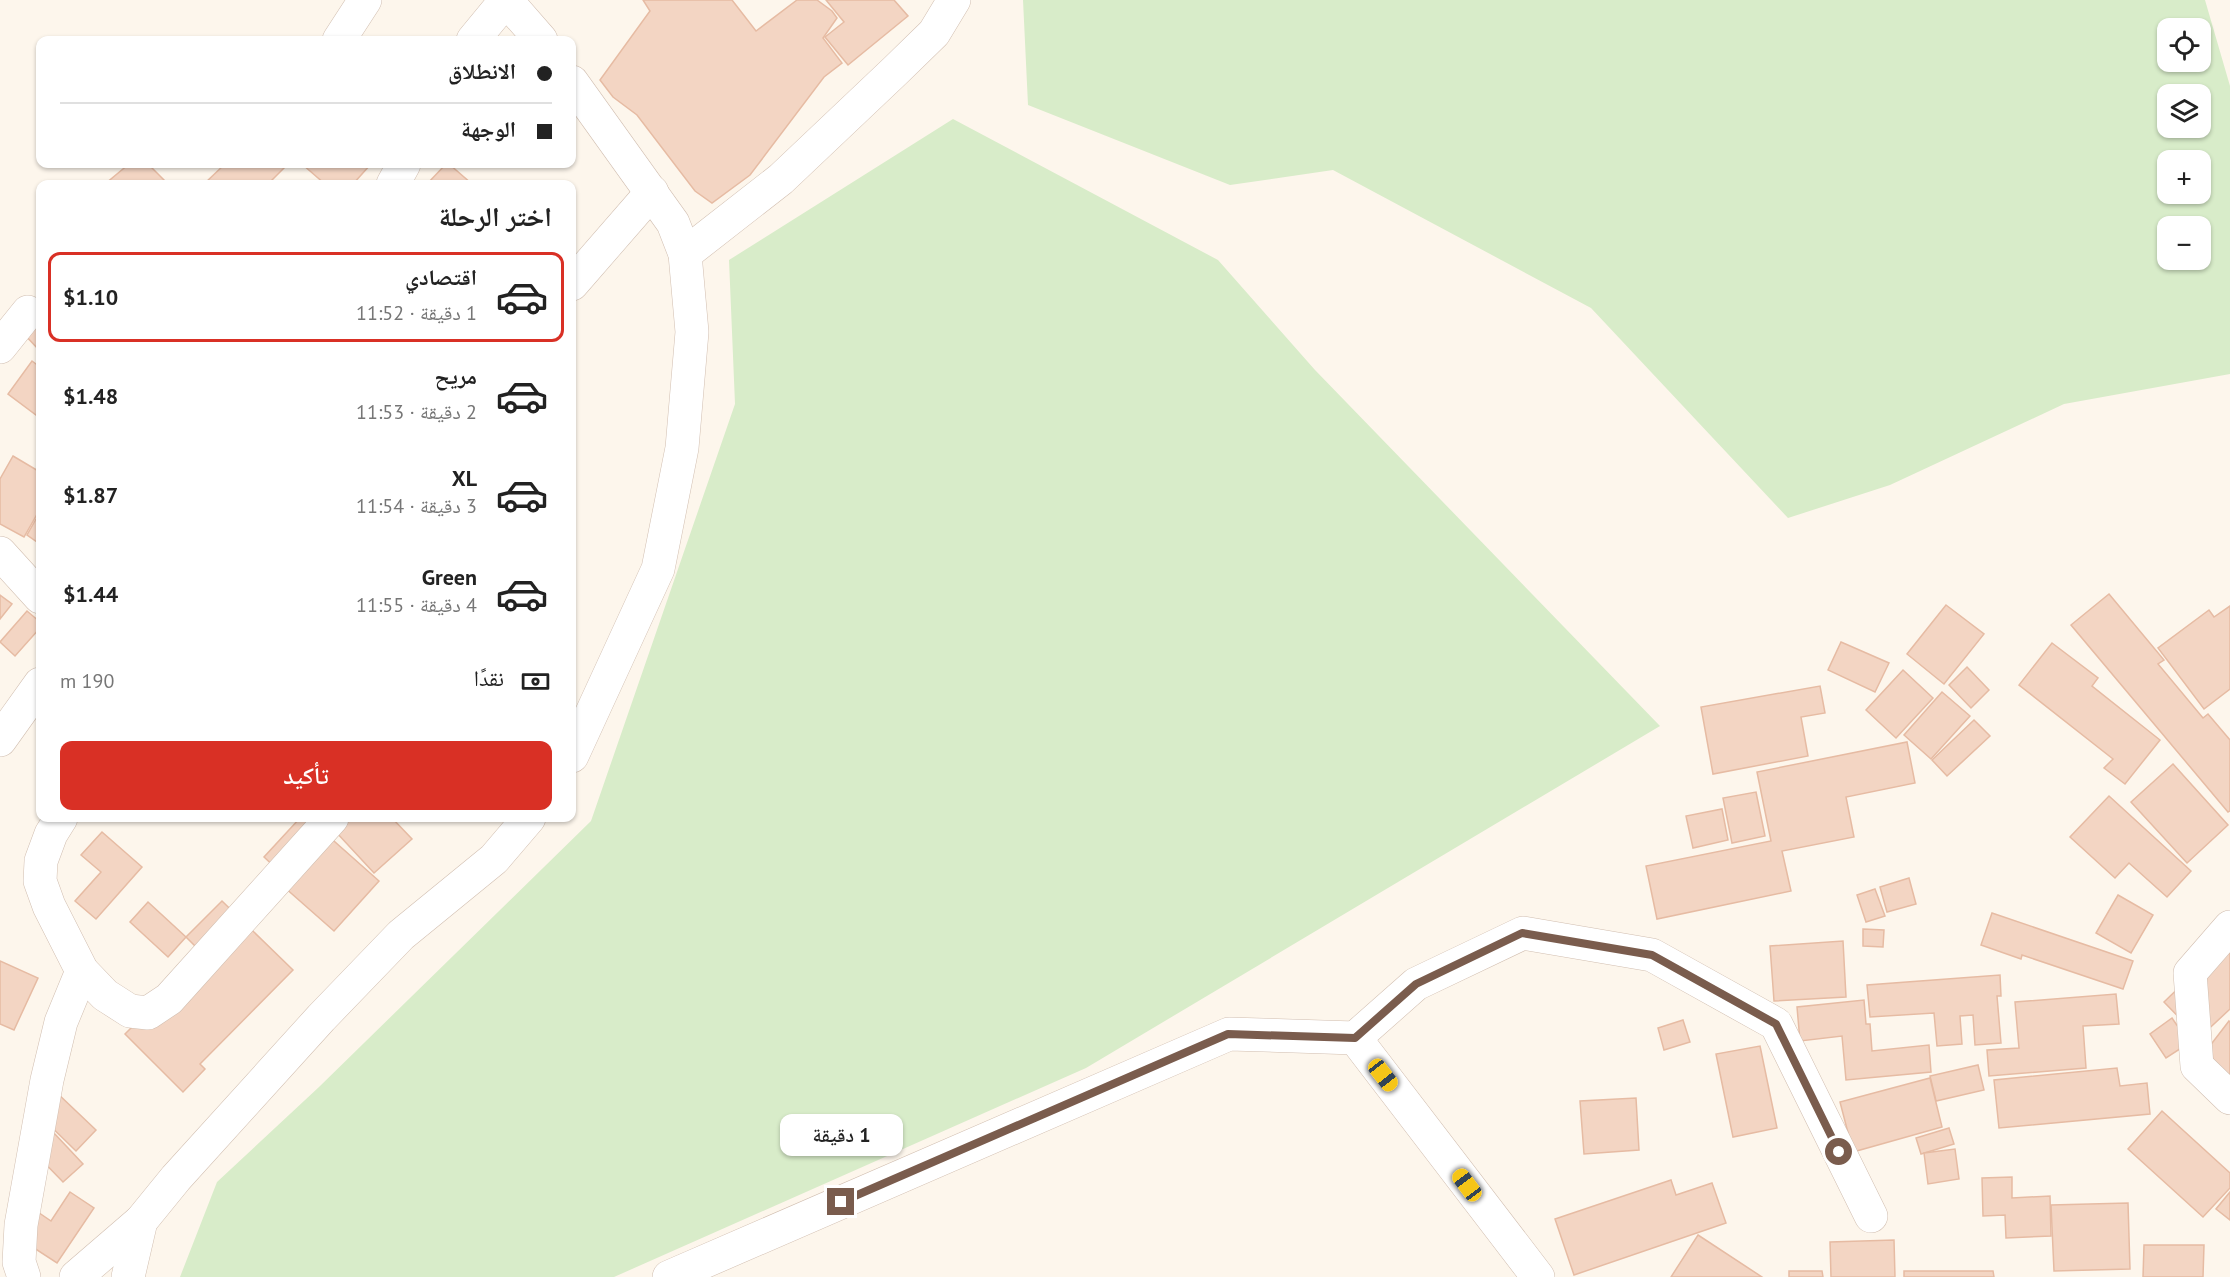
<!DOCTYPE html>
<html lang="ar">
<meta charset="utf-8">
<style>
:root{--surface:#fff;--page:#f2f2f2;--text:#222;--muted:#767676;--line:#e0e0e0;--accent:#d93025}
body{margin:0;font-family:"PT Sans","Noto Naskh Arabic",sans-serif;background:var(--page);color:var(--text);direction:rtl;height:100vh;display:flex;flex-direction:column;font-size:22px;white-space:nowrap}
*{box-sizing:border-box;margin:0}
p{font-size:20px;color:var(--muted)}
.icon{flex:none;width:33px;height:33px;fill:none;stroke:currentColor;stroke-width:2;stroke-linecap:round;stroke-linejoin:round}
.map{position:relative;flex:1;overflow:hidden;direction:ltr}
.panel{position:absolute;left:36px;top:180px;width:540px;height:642px;display:flex;flex-direction:column;background:var(--surface);border-radius:12px;box-shadow:0 2px 4px #0004;direction:rtl}
.panel>*{flex:none}
.top-card{position:absolute;left:36px;top:36px;width:540px;height:132px;border-radius:12px;box-shadow:0 2px 4px #0004;direction:rtl;display:grid;align-content:center;height:132px;padding:0 24px;background:var(--surface)}
.controls{position:absolute;left:2157px;top:18px;display:grid;gap:12px}
.controls a{display:grid;place-items:center;width:54px;height:54px;border-radius:12px;background:var(--surface);box-shadow:0 2px 4px #0004;font-size:30px}
.end{position:absolute;width:27px;height:27px;margin:-14px;border:8px solid #7a5c4d;background:#fff;box-shadow:0 0 0 3px #fff}
.from{border-radius:50%}
.bubble{position:absolute;height:42px;border-radius:12px;background:var(--surface);box-shadow:0 2px 4px #0004;font-size:20px;font-weight:600;line-height:42px;text-align:center;direction:rtl}
.car{position:absolute;width:18px;height:36px;margin:-18px -9px;border-radius:8px;box-shadow:0 0 4px 2px #0007;background:linear-gradient(#f5c518 24%,#345 0 40%,#f5c518 0 76%,#345 0 86%,#f5c518 0)}
.top-card b{display:flex;align-items:center;gap:21px;height:57px;font-size:22px}
.top-card b+b{border-top:2px solid var(--line)}
.top-card i{width:15px;height:15px;background:var(--text)}
ul{padding:0;list-style:none}
li{display:flex;align-items:center;gap:18px;height:90px;margin:0 12px 9px;padding:0 12px;border:3px solid transparent;border-radius:12px}
li div{flex:1}
li b{display:block;font-size:22px}
li em{font-style:normal;font-weight:600}
li.on{border-color:var(--accent)}
li>.icon{width:54px;height:54px;stroke-width:1.5}
h2{padding:0 24px;font-size:27px;line-height:72px}
.pay{display:flex;align-items:center;gap:15px;height:66px;padding:0 24px;font-size:22px}
.pay p{margin-inline-start:auto}
.cta{display:flex;gap:12px;margin-top:auto;padding:12px 24px}
.cta a{flex:1;height:69px;border-radius:12px;background:var(--accent);color:#fff;font-size:24px;font-weight:600;line-height:69px;text-align:center}
.map>svg:first-child{display:block}
.green{fill:#d8ecc9;fill-rule:evenodd}
.building{fill:#f3d5c3;stroke:#e6bba3;stroke-width:1.5}
.lines{fill:none;stroke-linecap:round;stroke-linejoin:round}
.minor-casing{stroke:#d1beb0;stroke-width:34}
.minor{stroke:#fff;stroke-width:33}
.route{stroke:#7a5c4d;stroke-width:8}
</style>
<div class="map">
<svg width="2230" height="1277" viewBox="0 0 2230 1277">
<rect width="100%" height="100%" fill="#fdf6ec"/>
<g class="green">
<path d="M 1023,0 L 2205,0 L 2230,86 L 2230,374 L 2064,404 L 1890,485 L 1788,518 L 1591,308 L 1333,170 L 1230,185 L 1028,105 ZM 2168,28 L 2200,28 L 2200,62 L 2168,62 ZM 2168,94 L 2200,94 L 2200,128 L 2168,128 ZM 2168,160 L 2200,160 L 2200,194 L 2168,194 ZM 2168,226 L 2200,226 L 2200,260 L 2168,260 Z"/>
<path d="M 953,119 L 1218,260 L 1315,370 L 1660,726 L 1086,1068 L 614,1277 L 180,1277 L 217,1182 L 319,1087 L 591,821 L 735,404 L 729,260 Z"/>
</g>
<g class="building">
<path d="M 643,0 L 732,0 L 756,31 L 797,0 L 817,0 L 832,11 L 837,18 L 823,38 L 842,63 L 824,77 L 750,175 L 712,203 L 695,191 L 637,115 L 613,97 L 600,80 L 650,11 Z"/>
<path d="M 826,0 L 894,0 L 908,16 L 848,65 L 825,37 L 844,22 Z"/>
<path d="M 129,164 L 148,164 L 168,184 L 105,184 Z"/>
<path d="M 225,164 L 288,164 L 268,184 L 204,184 Z"/>
<path d="M 305,164 L 371,164 L 353,184 L 325,184 L 303,165 Z"/>
<path d="M 446,164 L 449,164 L 472,184 L 427,184 Z"/>
<path d="M 40,318 L 40,351 L 24,334 Z"/>
<path d="M 32,361 L 40,367 L 40,418 L 8,394 Z"/>
<path d="M 13,456 L 40,472 L 40,509 L 24,537 L 0,524 L 0,479 Z"/>
<path d="M 40,512 L 40,544 L 27,535 Z"/>
<path d="M 2109,594 L 2164,660 L 2158,664 L 2203,718 L 2208,714 L 2230,740 L 2230,811 L 2228,812 L 2071,625 Z"/>
<path d="M 0,595 L 12,604 L 0,619 Z"/>
<path d="M 1946,605 L 1984,634 L 1944,684 L 1907,654 Z"/>
<path d="M 2230,606 L 2230,689 L 2204,709 L 2158,648 L 2209,610 L 2214,617 Z"/>
<path d="M 27,611 L 40,622 L 40,628 L 15,656 L 0,642 Z"/>
<path d="M 1841,642 L 1889,663 L 1875,692 L 1828,670 Z"/>
<path d="M 2052,643 L 2098,678 L 2092,686 L 2160,740 L 2125,784 L 2104,768 L 2113,759 L 2019,685 Z"/>
<path d="M 1967,667 L 1989,690 L 1971,708 L 1949,685 Z"/>
<path d="M 1903,670 L 1933,698 L 1896,738 L 1866,710 Z"/>
<path d="M 1820,686 L 1825,713 L 1801,717 L 1808,756 L 1713,774 L 1701,707 Z"/>
<path d="M 1942,692 L 1970,716 L 1931,759 L 1904,735 Z"/>
<path d="M 1974,720 L 1990,736 L 1947,776 L 1932,760 Z"/>
<path d="M 1907,742 L 1915,783 L 1846,797 L 1854,837 L 1782,851 L 1791,891 L 1657,919 L 1646,866 L 1771,841 L 1757,772 Z"/>
<path d="M 2173,764 L 2228,825 L 2187,863 L 2131,802 Z"/>
<path d="M 1756,792 L 1765,836 L 1732,843 L 1723,798 Z"/>
<path d="M 2109,796 L 2191,871 L 2167,897 L 2129,863 L 2115,878 L 2070,837 Z"/>
<path d="M 1722,809 L 1728,840 L 1693,848 L 1686,816 Z"/>
<path d="M 300,818 L 308,818 L 379,881 L 334,931 L 275,879 L 281,873 L 264,857 Z"/>
<path d="M 323,818 L 392,818 L 412,839 L 374,873 Z"/>
<path d="M 102,832 L 142,867 L 96,919 L 75,901 L 101,872 L 81,855 Z"/>
<path d="M 1909,878 L 1916,904 L 1887,912 L 1880,887 Z"/>
<path d="M 1875,889 L 1885,916 L 1866,922 L 1857,895 Z"/>
<path d="M 2118,895 L 2153,915 L 2131,953 L 2096,933 Z"/>
<path d="M 222,901 L 293,970 L 200,1064 L 205,1069 L 183,1092 L 125,1034 L 204,955 L 186,937 Z"/>
<path d="M 148,902 L 186,937 L 168,957 L 130,922 Z"/>
<path d="M 1992,913 L 2133,961 L 2123,989 L 2022,955 L 2021,959 L 1981,945 Z"/>
<path d="M 1863,929 L 1884,930 L 1883,947 L 1863,946 Z"/>
<path d="M 1843,941 L 1846,997 L 1774,1001 L 1770,946 Z"/>
<path d="M 2222,946 L 2230,954 L 2230,1009 L 2199,1038 L 2164,1002 Z"/>
<path d="M 0,961 L 38,978 L 14,1030 L 0,1024 Z"/>
<path d="M 2000,975 L 2001,996 L 1997,996 L 2001,1043 L 1975,1045 L 1973,1015 L 1960,1016 L 1962,1044 L 1937,1046 L 1934,1013 L 1870,1017 L 1867,985 Z"/>
<path d="M 2116,994 L 2119,1024 L 2083,1026 L 2086,1068 L 1989,1076 L 1987,1050 L 2019,1048 L 2015,1002 Z"/>
<path d="M 1864,1000 L 1866,1024 L 1870,1024 L 1872,1051 L 1929,1045 L 1931,1072 L 1846,1080 L 1842,1036 L 1800,1041 L 1797,1007 Z"/>
<path d="M 2172,1018 L 2189,1043 L 2166,1058 L 2150,1034 Z"/>
<path d="M 1683,1020 L 1690,1042 L 1664,1050 L 1658,1028 Z"/>
<path d="M 2229,1021 L 2230,1022 L 2230,1084 L 2199,1060 Z"/>
<path d="M 1760,1046 L 1777,1128 L 1733,1137 L 1716,1054 Z"/>
<path d="M 1978,1065 L 1984,1090 L 1936,1101 L 1930,1076 Z"/>
<path d="M 2117,1068 L 2120,1086 L 2147,1083 L 2150,1114 L 1999,1128 L 1994,1080 Z"/>
<path d="M 1930,1078 L 1942,1127 L 1853,1152 L 1840,1102 Z"/>
<path d="M 56,1092 L 96,1130 L 76,1151 L 36,1112 Z"/>
<path d="M 1636,1098 L 1639,1150 L 1584,1154 L 1580,1101 Z"/>
<path d="M 2162,1111 L 2230,1173 L 2230,1188 L 2203,1217 L 2128,1149 Z"/>
<path d="M 1949,1128 L 1954,1144 L 1921,1154 L 1916,1138 Z"/>
<path d="M 53,1132 L 83,1164 L 63,1182 L 32,1150 Z"/>
<path d="M 1955,1149 L 1959,1179 L 1928,1184 L 1924,1153 Z"/>
<path d="M 2012,1177 L 2012,1198 L 2050,1196 L 2051,1236 L 2006,1238 L 2005,1215 L 1983,1216 L 1982,1178 Z"/>
<path d="M 1671,1180 L 1676,1195 L 1712,1183 L 1726,1223 L 1574,1275 L 1555,1219 Z"/>
<path d="M 70,1192 L 94,1208 L 57,1263 L 11,1233 L 29,1206 L 51,1221 Z"/>
<path d="M 2230,1192 L 2230,1220 L 2216,1209 Z"/>
<path d="M 2128,1203 L 2130,1269 L 2054,1271 L 2051,1205 Z"/>
<path d="M 1698,1235 L 1762,1277 L 1671,1277 Z"/>
<path d="M 1894,1240 L 1895,1277 L 1831,1277 L 1830,1242 Z"/>
<path d="M 2144,1245 L 2204,1245 L 2203,1277 L 2143,1277 Z"/>
<path d="M 1789,1271 L 1822,1271 L 1823,1277 L 1789,1277 Z"/>
<path d="M 1904,1271 L 1993,1271 L 1994,1277 L 1904,1277 Z"/>
</g>
<g class="lines">
<defs>
<g id="minor">
<path d="M 506,0 L 541,40"/>
<path d="M 339,40 L 365,0"/>
<path d="M 473,40 L 506,0"/>
<path d="M 572,82 L 673,223 L 685,254 L 692,332 L 682,448 L 658,569 L 572,756"/>
<path d="M 393,184 L 404,164"/>
<path d="M 685,254 L 781,179 L 895,71 L 934,33 L 954,0"/>
<path d="M 572,284 L 652,192"/>
<path d="M 0,347 L 28,312"/>
<path d="M 0,553 L 40,597"/>
<path d="M 0,740 L 40,684"/>
<path d="M 61,818 L 51,834 L 41,861 L 40,881 L 49,906 L 82,971 L 105,995 L 130,1011 L 148,1013 L 169,999 L 332,818"/>
<path d="M 2230,927 L 2190,973 L 2197,1066 L 2230,1098"/>
<path d="M 1355,1038 L 1416,984 L 1523,933 L 1652,955 L 1776,1024 L 1871,1216"/>
<path d="M 24,1277 L 19,1262 L 21,1225 L 47,1080 L 61,1022 L 82,971"/>
<path d="M 76,1277 L 141,1221"/>
<path d="M 128,1277 L 141,1221 L 176,1178 L 321,1018 L 401,935 L 494,859 L 529,818"/>
<path d="M 669,1277 L 1229,1034 L 1355,1038 L 1538,1277"/>
</g>
</defs>
<use href="#minor" class="minor-casing"/>
<use href="#minor" class="minor"/>
</g>
<g class="lines">
<path class="route" d="M 841,1202 L 1228,1034 L 1355,1038 L 1416,984 L 1522,933 L 1652,955 L 1776,1024 L 1839,1152"/>
</g>
</svg>
<div class="controls">
<a><svg class="icon" aria-label="locate" viewBox="0 0 24 24"><circle cx="12" cy="12" r="6"/><path d="M12 2v4M12 18v4M2 12h4M18 12h4"/></svg></a>
<a><svg class="icon" aria-label="layers" viewBox="0 0 24 24"><path d="M12 4l9 5-9 5-9-5zM3 14l9 5 9-5"/></svg></a>
<a>+</a>
<a>−</a>
</div>
<i class="end from" style="left:1839px;top:1152px"></i>
<i class="end" style="left:841px;top:1202px"></i>
<div class="bubble" style="left:780px;top:1114px;width:123px">1 دقيقة</div>
<i class="car" style="left:1383px;top:1075px;rotate:142deg"></i>
<i class="car" style="left:1467px;top:1185px;rotate:323deg"></i>
<div class="top-card">
<b><i class="from"></i>الانطلاق</b>
<b><i></i>الوجهة</b>
</div>
<section class="panel">
<h2>اختر الرحلة</h2>
<ul>
<li class="on"><svg class="icon" aria-label="car" viewBox="0 0 24 24"><path d="M5 17H2v-5l4-1 3-4h7l3 4 3 1v5h-3M9 17h6M6 11h13"/><circle cx="7" cy="17" r="2"/><circle cx="17" cy="17" r="2"/></svg><div><b>اقتصادي</b><p>1 دقيقة · 11:52</p></div><em>$1.10</em></li>
<li><svg class="icon" aria-label="car" viewBox="0 0 24 24"><path d="M5 17H2v-5l4-1 3-4h7l3 4 3 1v5h-3M9 17h6M6 11h13"/><circle cx="7" cy="17" r="2"/><circle cx="17" cy="17" r="2"/></svg><div><b>مريح</b><p>2 دقيقة · 11:53</p></div><em>$1.48</em></li>
<li><svg class="icon" aria-label="car" viewBox="0 0 24 24"><path d="M5 17H2v-5l4-1 3-4h7l3 4 3 1v5h-3M9 17h6M6 11h13"/><circle cx="7" cy="17" r="2"/><circle cx="17" cy="17" r="2"/></svg><div><b>XL</b><p>3 دقيقة · 11:54</p></div><em>$1.87</em></li>
<li><svg class="icon" aria-label="car" viewBox="0 0 24 24"><path d="M5 17H2v-5l4-1 3-4h7l3 4 3 1v5h-3M9 17h6M6 11h13"/><circle cx="7" cy="17" r="2"/><circle cx="17" cy="17" r="2"/></svg><div><b>Green</b><p>4 دقيقة · 11:55</p></div><em>$1.44</em></li>
</ul>
<div class="pay"><svg class="icon" aria-label="cash" viewBox="0 0 24 24"><path d="M3 7h18v10H3z"/><circle cx="12" cy="12" r="2"/></svg>نقدًا<p>190 m</p></div>
<div class="cta"><a>تأكيد</a></div>
</section>
</div>
